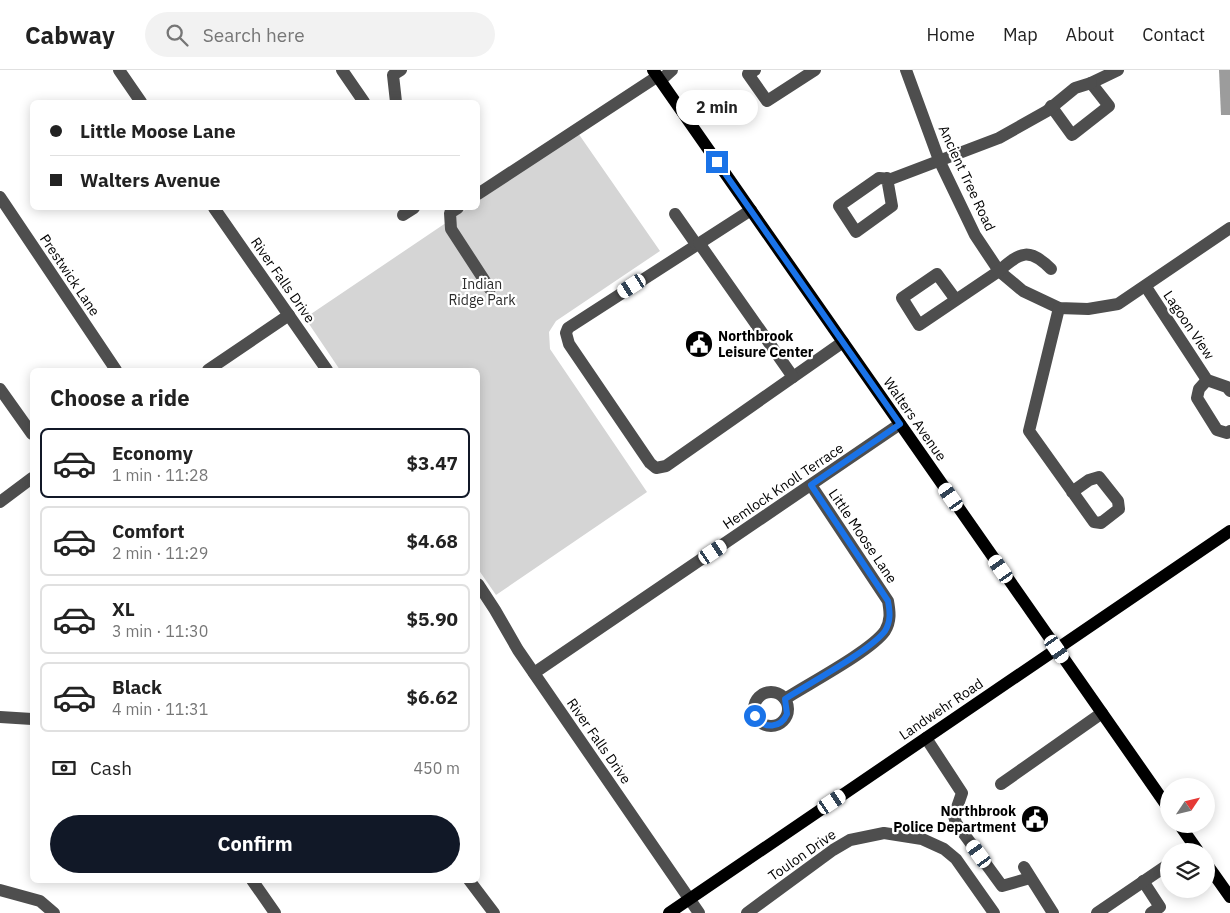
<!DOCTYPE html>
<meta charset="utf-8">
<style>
:root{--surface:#fff;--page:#f2f2f2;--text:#222;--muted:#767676;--line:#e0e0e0;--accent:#111827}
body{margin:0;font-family:"IBM Plex Sans",sans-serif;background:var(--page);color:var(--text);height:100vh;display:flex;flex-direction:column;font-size:19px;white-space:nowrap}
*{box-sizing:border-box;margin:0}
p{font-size:16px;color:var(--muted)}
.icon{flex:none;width:28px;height:28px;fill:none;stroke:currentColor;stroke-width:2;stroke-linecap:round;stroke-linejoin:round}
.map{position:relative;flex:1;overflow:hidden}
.panel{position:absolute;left:30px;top:298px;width:450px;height:515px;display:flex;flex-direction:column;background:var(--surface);border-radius:8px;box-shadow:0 2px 12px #0003}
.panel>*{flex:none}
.guide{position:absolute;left:30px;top:30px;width:450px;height:110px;border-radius:8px;box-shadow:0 2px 12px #0003;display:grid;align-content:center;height:110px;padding:0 20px;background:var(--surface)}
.needle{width:32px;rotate:55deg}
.buttons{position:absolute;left:1160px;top:708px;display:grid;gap:10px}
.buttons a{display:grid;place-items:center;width:55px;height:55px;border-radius:50%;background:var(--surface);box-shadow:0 2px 12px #0003;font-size:25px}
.end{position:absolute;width:22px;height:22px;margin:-11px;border:6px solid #1a73e8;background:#fff;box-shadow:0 0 0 2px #fff}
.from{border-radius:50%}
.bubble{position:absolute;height:35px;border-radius:18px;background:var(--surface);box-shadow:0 2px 12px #0003;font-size:16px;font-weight:700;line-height:35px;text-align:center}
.car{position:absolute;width:15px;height:30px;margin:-15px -8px;border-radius:6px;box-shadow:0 0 4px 1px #0007;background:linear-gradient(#fff 24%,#345 0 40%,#fff 0 76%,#345 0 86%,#fff 0)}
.guide b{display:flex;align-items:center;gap:18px;height:48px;font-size:19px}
.guide b+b{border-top:1px solid var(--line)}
.guide i{width:12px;height:12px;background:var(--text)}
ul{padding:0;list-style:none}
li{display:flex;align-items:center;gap:15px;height:70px;margin:0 10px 8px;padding:0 10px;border:2px solid var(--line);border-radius:8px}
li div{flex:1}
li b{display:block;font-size:19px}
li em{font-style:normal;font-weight:700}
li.current{border-color:var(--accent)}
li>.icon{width:45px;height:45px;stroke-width:1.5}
h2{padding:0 20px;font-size:22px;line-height:60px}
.pay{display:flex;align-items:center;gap:12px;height:55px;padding:0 20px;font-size:19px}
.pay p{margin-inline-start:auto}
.button{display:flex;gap:10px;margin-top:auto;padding:10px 20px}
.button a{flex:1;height:58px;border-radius:30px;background:var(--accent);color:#fff;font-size:20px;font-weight:700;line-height:58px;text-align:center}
header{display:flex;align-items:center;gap:30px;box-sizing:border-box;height:70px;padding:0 25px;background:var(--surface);border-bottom:1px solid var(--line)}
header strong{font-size:24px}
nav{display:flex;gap:28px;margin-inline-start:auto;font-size:18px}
.search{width:350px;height:45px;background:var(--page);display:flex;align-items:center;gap:12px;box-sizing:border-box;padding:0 18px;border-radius:28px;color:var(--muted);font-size:19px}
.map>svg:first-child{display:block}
.green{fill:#d5d5d5}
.water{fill:#9c9c9c}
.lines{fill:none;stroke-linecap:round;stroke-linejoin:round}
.minor{stroke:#4e4e4e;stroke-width:12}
.major{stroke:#000;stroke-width:12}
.route{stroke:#1a73e8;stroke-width:6}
.labels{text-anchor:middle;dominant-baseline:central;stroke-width:4.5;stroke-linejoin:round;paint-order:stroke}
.street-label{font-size:14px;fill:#000;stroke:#fff}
.park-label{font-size:14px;fill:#2c2c2c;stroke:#fff}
.poi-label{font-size:14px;font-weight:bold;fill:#000;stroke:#fff;text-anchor:start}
</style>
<header>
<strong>Cabway</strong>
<div class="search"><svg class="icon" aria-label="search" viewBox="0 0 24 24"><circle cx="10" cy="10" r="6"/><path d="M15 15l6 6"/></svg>Search here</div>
<nav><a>Home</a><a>Map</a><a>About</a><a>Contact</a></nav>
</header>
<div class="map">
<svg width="1230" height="843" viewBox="0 0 1230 843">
<rect width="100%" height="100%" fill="#fff"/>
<path class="green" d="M 578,63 L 660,181 L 556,251 L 549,262 L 550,279 L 647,422 L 496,525 L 478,499 L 478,300 L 340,300 L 305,248 L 468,138 L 478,138 L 478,131 Z"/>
<path class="water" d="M 1219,0 L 1230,0 L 1230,45 L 1221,45 Z"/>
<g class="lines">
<g class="minor">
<path d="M 119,0 L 141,32"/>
<path d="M 342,0 L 364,32"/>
<path d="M 755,0 L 748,4 L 767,31 L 815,0"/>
<path d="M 906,0 L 939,90 L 975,165 L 999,201 L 1023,221 L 1059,238 L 1088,239 L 1118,234 L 1230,158"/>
<path d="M 661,10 L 672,0"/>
<path d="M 396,32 L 393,5 L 401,0"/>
<path d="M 1051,36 L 1072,65 L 1109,36 L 1091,13 L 1118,0"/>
<path d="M 887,108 L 892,136 L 856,162 L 839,136 L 879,108 L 891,109 L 999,68 L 1047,41 L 1075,18 L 1091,13"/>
<path d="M 478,124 L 658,6"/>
<path d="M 0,127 L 116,300"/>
<path d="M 214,138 L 327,300"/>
<path d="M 458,138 L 450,143 L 451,159 L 490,219"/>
<path d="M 751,140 L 568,258 L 566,263 L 569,274 L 650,393 L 656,398 L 666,396 L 843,272"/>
<path d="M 675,144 L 696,174"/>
<path d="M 403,145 L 414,138"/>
<path d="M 699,173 L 793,307"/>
<path d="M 1146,217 L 1207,310 L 1227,317 L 1230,321"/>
<path d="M 956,230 L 937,204 L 902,228 L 919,255 L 999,201 C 1021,181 1030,178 1051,199"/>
<path d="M 1059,238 L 1029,361 L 1094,452 L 1101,453 L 1119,439 L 1118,431 L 1099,407 L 1089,410 L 1072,422"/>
<path d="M 208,300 L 289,245"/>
<path d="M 1207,310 L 1199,319 L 1197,328 L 1217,360 L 1227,363 L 1230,361"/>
<path d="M 0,319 L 32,364"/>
<path d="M 0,432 L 32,408"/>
<path d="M 478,514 L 495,540 L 518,580 L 699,843"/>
<path d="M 534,603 L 900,354"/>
<circle cx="771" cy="639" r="17"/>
<path d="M 785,629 C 808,614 871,581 885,561 C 891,551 890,542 888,531 L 811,415"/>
<path d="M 0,647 L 32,649"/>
<path d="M 926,668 L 962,723 L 954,746 L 956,753 L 1002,816 L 1030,808"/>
<path d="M 1001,714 L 1102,643"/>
<path d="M 1024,797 L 1053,843"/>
<path d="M 252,810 L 275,843"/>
<path d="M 469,810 L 494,843"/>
<path d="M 1143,811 L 1160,837 L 1151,843"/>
<path d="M 0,820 L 40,831 L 54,843"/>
<path d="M 747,843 L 833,780 L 850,770 L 884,763 L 922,769 L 944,779 L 956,789 L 994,843"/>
<path d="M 1097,843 L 1169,794"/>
</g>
<g class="major">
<path d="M 653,0 L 1169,739"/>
<path d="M 1179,754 L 1198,781"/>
<path d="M 1206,793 L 1230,827"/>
<path d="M 669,843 L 1230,461"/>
</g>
</g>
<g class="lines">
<path class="route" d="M 717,92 L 900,354 L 811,415 L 888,531 C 890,542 891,551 885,561 C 870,581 808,614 785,629 L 787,644 C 781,658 764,660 755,646"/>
</g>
<defs>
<symbol id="civic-disc" viewBox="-11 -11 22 22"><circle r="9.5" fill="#000" stroke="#fff"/><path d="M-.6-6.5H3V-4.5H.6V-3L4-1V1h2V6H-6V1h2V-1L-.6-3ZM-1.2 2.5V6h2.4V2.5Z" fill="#fff"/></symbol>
</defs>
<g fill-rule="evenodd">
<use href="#civic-disc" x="683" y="258" width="32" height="32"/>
<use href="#civic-disc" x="1019" y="733" width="32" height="32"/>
</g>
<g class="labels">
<g class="street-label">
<text transform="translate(967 108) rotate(65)">Ancient Tree Road</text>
<text transform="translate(70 205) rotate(56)">Prestwick Lane</text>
<text transform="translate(283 210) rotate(55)">River Falls Drive</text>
<text transform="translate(1189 255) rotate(56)">Lagoon View</text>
<text transform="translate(915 349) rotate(55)">Walters Avenue</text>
<text transform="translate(783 416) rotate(-34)">Hemlock Knoll Terrace</text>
<text transform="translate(863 466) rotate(56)">Little Moose Lane</text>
<text transform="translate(941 639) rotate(-34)">Landwehr Road</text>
<text transform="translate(599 671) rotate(55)">River Falls Drive</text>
<text transform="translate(802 785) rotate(-35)">Toulon Drive</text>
</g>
<g class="park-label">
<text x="482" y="214">Indian<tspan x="482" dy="16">Ridge Park</tspan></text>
</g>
<g class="poi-label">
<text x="718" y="266">Northbrook<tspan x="718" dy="16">Leisure Center</tspan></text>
<text x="1016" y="741" text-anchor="end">Northbrook<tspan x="1016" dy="16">Police Department</tspan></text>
</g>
</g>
</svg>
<div class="buttons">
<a><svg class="needle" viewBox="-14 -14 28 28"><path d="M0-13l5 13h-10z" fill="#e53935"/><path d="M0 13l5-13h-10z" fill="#767676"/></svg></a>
<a><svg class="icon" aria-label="layers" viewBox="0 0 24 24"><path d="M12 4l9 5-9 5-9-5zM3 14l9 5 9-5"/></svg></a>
</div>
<i class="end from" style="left:755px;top:646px"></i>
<i class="end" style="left:717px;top:92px"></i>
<div class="bubble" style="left:676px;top:20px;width:82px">2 min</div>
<i class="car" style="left:632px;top:216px;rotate:237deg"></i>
<i class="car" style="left:951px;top:427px;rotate:325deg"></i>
<i class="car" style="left:713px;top:482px;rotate:56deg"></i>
<i class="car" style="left:1001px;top:499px;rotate:325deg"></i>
<i class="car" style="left:1057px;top:579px;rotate:145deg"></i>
<i class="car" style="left:832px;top:732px;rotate:56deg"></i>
<i class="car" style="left:979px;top:784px;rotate:324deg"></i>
<div class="guide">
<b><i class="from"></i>Little Moose Lane</b>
<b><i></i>Walters Avenue</b>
</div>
<section class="panel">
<h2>Choose a ride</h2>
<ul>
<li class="current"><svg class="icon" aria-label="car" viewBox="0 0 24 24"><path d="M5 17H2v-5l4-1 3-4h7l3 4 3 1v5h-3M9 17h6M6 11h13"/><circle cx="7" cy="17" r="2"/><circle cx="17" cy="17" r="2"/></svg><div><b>Economy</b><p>1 min · 11:28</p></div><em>$3.47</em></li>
<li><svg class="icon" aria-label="car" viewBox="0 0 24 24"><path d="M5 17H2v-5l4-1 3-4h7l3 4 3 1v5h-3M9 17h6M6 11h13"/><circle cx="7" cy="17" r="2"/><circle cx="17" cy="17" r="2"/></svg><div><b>Comfort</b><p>2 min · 11:29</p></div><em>$4.68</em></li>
<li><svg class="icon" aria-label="car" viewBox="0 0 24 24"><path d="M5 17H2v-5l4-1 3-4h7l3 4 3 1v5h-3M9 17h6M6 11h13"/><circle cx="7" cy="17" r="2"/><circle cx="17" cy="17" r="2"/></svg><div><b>XL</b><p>3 min · 11:30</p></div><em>$5.90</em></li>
<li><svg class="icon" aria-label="car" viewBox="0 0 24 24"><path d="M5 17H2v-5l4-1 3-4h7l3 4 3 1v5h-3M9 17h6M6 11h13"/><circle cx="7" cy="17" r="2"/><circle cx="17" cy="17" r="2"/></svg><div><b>Black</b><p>4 min · 11:31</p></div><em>$6.62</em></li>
</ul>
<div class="pay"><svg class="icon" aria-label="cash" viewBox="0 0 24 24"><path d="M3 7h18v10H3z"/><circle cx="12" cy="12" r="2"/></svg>Cash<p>450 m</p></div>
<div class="button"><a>Confirm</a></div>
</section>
</div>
